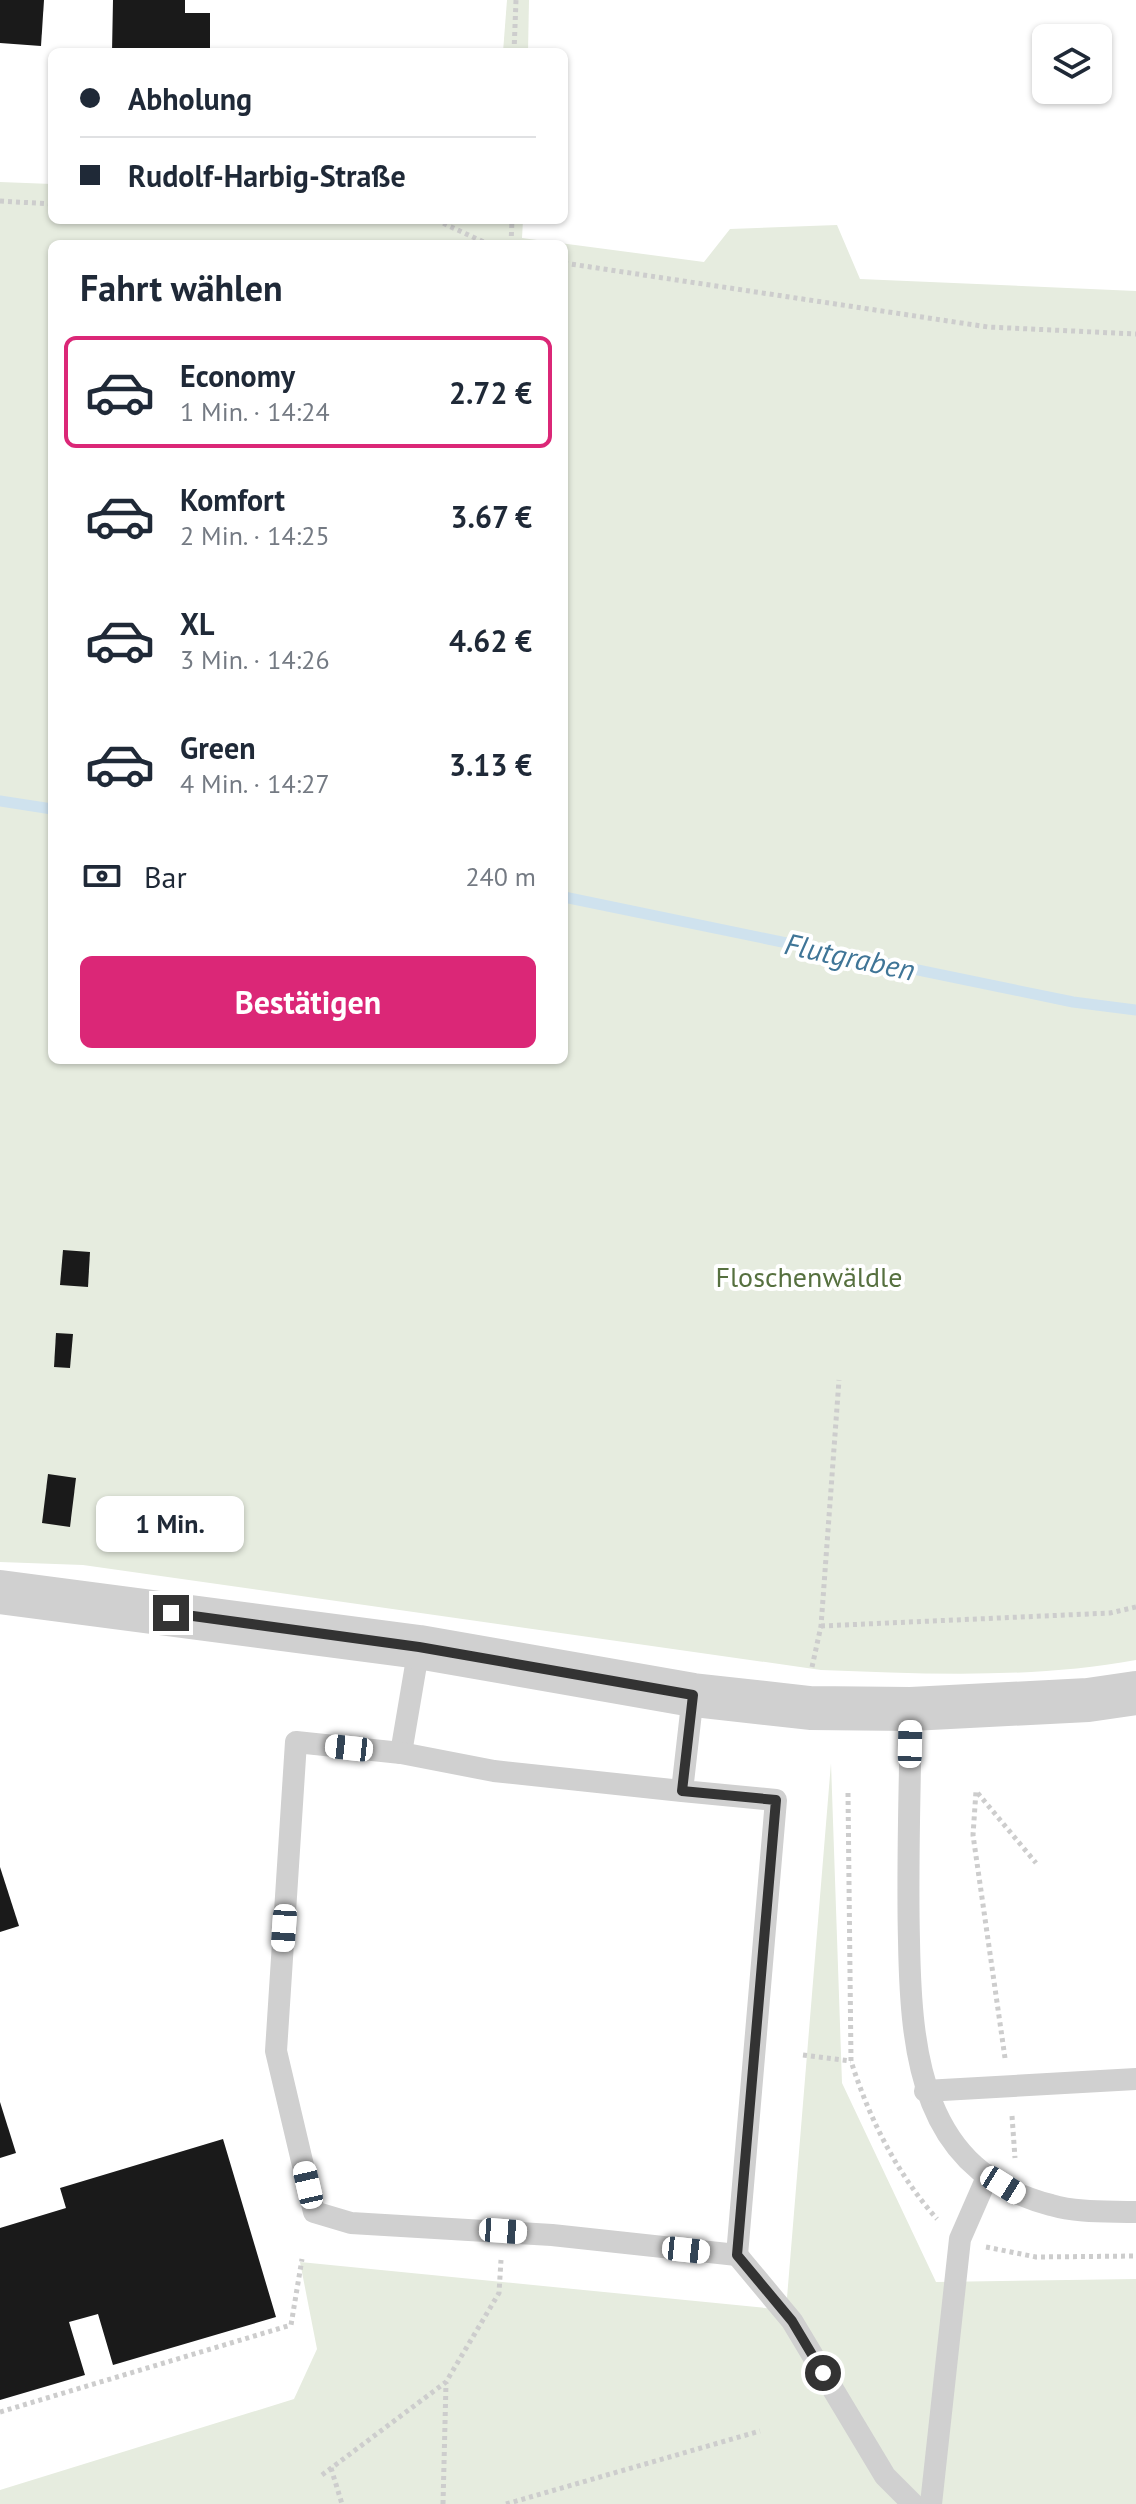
<!DOCTYPE html>
<html lang="de">
<meta charset="utf-8">
<style>
:root{--surface:#fff;--page:#f6f6f7;--text:#1f2937;--muted:#747a83;--line:#e0e1e3;--accent:#db2777}
body{margin:0;font-family:"PT Sans",sans-serif;background:var(--page);color:var(--text);height:100vh;display:flex;flex-direction:column;font-size:30px;white-space:nowrap}
*{box-sizing:border-box;margin:0}
p{font-size:26px;color:var(--muted)}
.icon{flex:none;width:44px;height:44px;fill:none;stroke:currentColor;stroke-width:2;stroke-linecap:round;stroke-linejoin:round}
.map{position:relative;flex:1;overflow:hidden}
.drawer{position:absolute;left:48px;top:240px;width:520px;height:824px;display:flex;flex-direction:column;background:var(--surface);border-radius:12px;box-shadow:0 2px 6px #0004}
.drawer>*{flex:none}
.guide{position:absolute;left:48px;top:48px;width:520px;height:176px;border-radius:12px;box-shadow:0 2px 6px #0004;display:grid;align-content:center;height:176px;padding:0 32px;background:var(--surface)}
.buttons{position:absolute;left:1032px;top:24px;display:grid;gap:16px}
.buttons a{display:grid;place-items:center;width:80px;height:80px;border-radius:12px;background:var(--surface);box-shadow:0 2px 6px #0004;font-size:40px}
.end{position:absolute;width:36px;height:36px;margin:-18px;border:10px solid #333;background:#fff;box-shadow:0 0 0 4px #fff}
.from{border-radius:50%}
.bubble{position:absolute;height:56px;border-radius:12px;background:var(--surface);box-shadow:0 2px 6px #0004;font-size:26px;font-weight:700;line-height:56px;text-align:center}
.car{position:absolute;width:24px;height:48px;margin:-24px -12px;border-radius:10px;box-shadow:0 0 6px 2px #0007;background:linear-gradient(#fff 24%,#345 0 40%,#fff 0 76%,#345 0 86%,#fff 0)}
.guide b{display:flex;align-items:center;gap:28px;height:76px;font-size:30px}
.guide b+b{border-top:2px solid var(--line)}
.guide i{width:20px;height:20px;background:var(--text)}
ul{padding:0;list-style:none}
li{display:flex;align-items:center;gap:24px;height:112px;margin:0 16px 12px;padding:0 16px;border:4px solid transparent;border-radius:12px}
li div{flex:1}
li b{display:block;font-size:30px}
li em{font-style:normal;font-weight:700}
li.active{border-color:var(--accent)}
li>.icon{width:72px;height:72px;stroke-width:1.5}
h2{padding:0 32px;font-size:36px;line-height:96px}
.pay{display:flex;align-items:center;gap:20px;height:88px;padding:0 32px;font-size:30px}
.pay p{margin-inline-start:auto}
.cta{display:flex;gap:16px;margin-top:auto;padding:16px 32px}
.cta a{flex:1;height:92px;border-radius:12px;background:var(--accent);color:#fff;font-size:32px;font-weight:700;line-height:92px;text-align:center}
.map>svg:first-child{display:block}
.green{fill:#e6ecdf;fill-rule:evenodd}
.lines{fill:none;stroke-linecap:round;stroke-linejoin:round}
.stream{stroke:#cfe2ee;stroke-width:11}
.building{fill:#1a1a1a}
.path{stroke:#cdcdcd;stroke-width:5;stroke-dasharray:4 4;stroke-linecap:butt}
.lane{stroke:#d0d0d0;stroke-width:22}
.street{stroke:#d0d0d0;stroke-width:44}
.route{stroke:#333;stroke-width:10}
.labels{text-anchor:middle;dominant-baseline:central;stroke-width:8;stroke-linejoin:round;paint-order:stroke}
.park-label{font-size:28px;fill:#56703f;stroke:#fff}
.water-label{font-size:30px;font-style:italic;fill:#3f7597;stroke:#fff}
</style>
<div class="map">
<svg width="1136" height="2504" viewBox="0 0 1136 2504">
<rect width="100%" height="100%" fill="#fff"/>
<g class="green">
<path d="M 507,0 L 529,0 L 528,52 L 503,52 Z"/>
<path d="M 0,182 L 52,184 L 52,220 L 523,220 L 522,238 L 704,262 L 730,229 L 837,225 L 860,279 L 1136,291 L 1136,1660 C 1034,1679 924,1674 821,1670 L 83,1565 L 0,1562 ZM 52,244 L 564,244 L 564,1060 L 52,1060 Z"/>
<path d="M 831,1763 L 842,2083 L 936,2282 L 1136,2279 L 1136,2504 L 0,2504 L 0,2490 L 294,2399 L 317,2349 L 300,2262 L 786,2310 Z"/>
</g>
<g class="lines">
<g class="stream">
<path d="M 0,801 L 52,809"/>
<path d="M 564,897 L 1073,1002 L 1136,1010"/>
</g>
</g>
<g class="building">
<path d="M 0,0 L 44,0 L 41,46 L 0,43 Z"/>
<path d="M 113,0 L 185,0 L 185,13 L 210,13 L 210,52 L 112,52 Z"/>
<path d="M 63,1250 L 90,1252 L 88,1287 L 60,1285 Z"/>
<path d="M 56,1333 L 73,1334 L 70,1368 L 54,1367 Z"/>
<path d="M 48,1474 L 76,1478 L 70,1527 L 42,1523 Z"/>
<path d="M 0,1867 L 19,1926 L 0,1932 Z"/>
<path d="M 0,2102 L 16,2153 L 0,2158 Z"/>
<path d="M 223,2139 L 276,2317 L 113,2365 L 98,2314 L 69,2322 L 85,2375 L 0,2400 L 0,2228 L 66,2208 L 60,2188 Z"/>
</g>
<g class="lines">
<g class="path">
<path d="M 514,52 L 516,0"/>
<path d="M 0,201 L 52,204"/>
<path d="M 436,220 L 488,244"/>
<path d="M 511,244 L 512,220"/>
<path d="M 564,263 L 988,327 L 1136,334"/>
<path d="M 821,1626 L 1110,1613 L 1136,1607"/>
<path d="M 812,1667 L 821,1626 L 839,1380"/>
<path d="M 848,1793 L 851,2061 C 869,2118 897,2174 937,2219"/>
<path d="M 803,2055 L 851,2061"/>
<path d="M 1005,2058 L 973,1835 L 976,1791 L 1036,1863"/>
<path d="M 1012,2116 L 1015,2158"/>
<path d="M 986,2247 L 1036,2257 L 1136,2256"/>
<path d="M 0,2412 L 291,2325 L 302,2259"/>
<path d="M 331,2468 L 342,2504"/>
<path d="M 322,2475 L 446,2382 L 499,2293 L 501,2260"/>
<path d="M 443,2504 L 446,2383"/>
<path d="M 506,2504 L 760,2431"/>
</g>
<g class="lane">
<path d="M 911,1709 C 910,1787 907,1864 909,1941 C 911,2054 921,2172 1051,2205 C 1078,2213 1108,2211 1136,2212"/>
<path d="M 401,1753 L 419,1647"/>
<path d="M 682,1791 L 494,1771 L 401,1753 L 296,1742 L 276,2051 L 314,2212 L 351,2223 L 552,2235 L 737,2255 L 776,1800 L 682,1791 L 693,1695"/>
<path d="M 925,2091 L 1136,2079"/>
<path d="M 737,2255 L 792,2321 L 885,2476 L 913,2504"/>
<path d="M 931,2504 L 960,2239 L 988,2175"/>
</g>
<path class="street" d="M 0,1592 L 419,1647 L 693,1695 L 810,1708 L 911,1709 L 1088,1700 L 1136,1693"/>
</g>
<g class="lines">
<path class="route" d="M 171,1613 L 419,1647 L 693,1695 L 682,1791 L 776,1800 L 737,2255 L 792,2321 L 823,2373"/>
</g>
<g class="labels">
<g class="park-label">
<text x="809" y="1276">Floschenwäldle</text>
</g>
<g class="water-label">
<text transform="translate(850 956) rotate(12)">Flutgraben</text>
</g>
</g>
</svg>
<div class="buttons">
<a><svg class="icon" aria-label="layers" viewBox="0 0 24 24"><path d="M12 4l9 5-9 5-9-5zM3 14l9 5 9-5"/></svg></a>
</div>
<i class="end from" style="left:823px;top:2373px"></i>
<i class="end" style="left:171px;top:1613px"></i>
<div class="bubble" style="left:96px;top:1496px;width:148px">1 Min.</div>
<i class="car" style="left:910px;top:1744px;rotate:1deg"></i>
<i class="car" style="left:349px;top:1748px;rotate:276deg"></i>
<i class="car" style="left:284px;top:1928px;rotate:184deg"></i>
<i class="car" style="left:308px;top:2185px;rotate:347deg"></i>
<i class="car" style="left:1003px;top:2185px;rotate:122deg"></i>
<i class="car" style="left:503px;top:2231px;rotate:94deg"></i>
<i class="car" style="left:686px;top:2250px;rotate:96deg"></i>
<div class="guide">
<b><i class="from"></i>Abholung</b>
<b><i></i>Rudolf-Harbig-Straße</b>
</div>
<section class="drawer">
<h2>Fahrt wählen</h2>
<ul>
<li class="active"><svg class="icon" aria-label="car" viewBox="0 0 24 24"><path d="M5 17H2v-5l4-1 3-4h7l3 4 3 1v5h-3M9 17h6M6 11h13"/><circle cx="7" cy="17" r="2"/><circle cx="17" cy="17" r="2"/></svg><div><b>Economy</b><p>1 Min. · 14:24</p></div><em>2.72 €</em></li>
<li><svg class="icon" aria-label="car" viewBox="0 0 24 24"><path d="M5 17H2v-5l4-1 3-4h7l3 4 3 1v5h-3M9 17h6M6 11h13"/><circle cx="7" cy="17" r="2"/><circle cx="17" cy="17" r="2"/></svg><div><b>Komfort</b><p>2 Min. · 14:25</p></div><em>3.67 €</em></li>
<li><svg class="icon" aria-label="car" viewBox="0 0 24 24"><path d="M5 17H2v-5l4-1 3-4h7l3 4 3 1v5h-3M9 17h6M6 11h13"/><circle cx="7" cy="17" r="2"/><circle cx="17" cy="17" r="2"/></svg><div><b>XL</b><p>3 Min. · 14:26</p></div><em>4.62 €</em></li>
<li><svg class="icon" aria-label="car" viewBox="0 0 24 24"><path d="M5 17H2v-5l4-1 3-4h7l3 4 3 1v5h-3M9 17h6M6 11h13"/><circle cx="7" cy="17" r="2"/><circle cx="17" cy="17" r="2"/></svg><div><b>Green</b><p>4 Min. · 14:27</p></div><em>3.13 €</em></li>
</ul>
<div class="pay"><svg class="icon" aria-label="cash" viewBox="0 0 24 24"><path d="M3 7h18v10H3z"/><circle cx="12" cy="12" r="2"/></svg>Bar<p>240 m</p></div>
<div class="cta"><a>Bestätigen</a></div>
</section>
</div>
